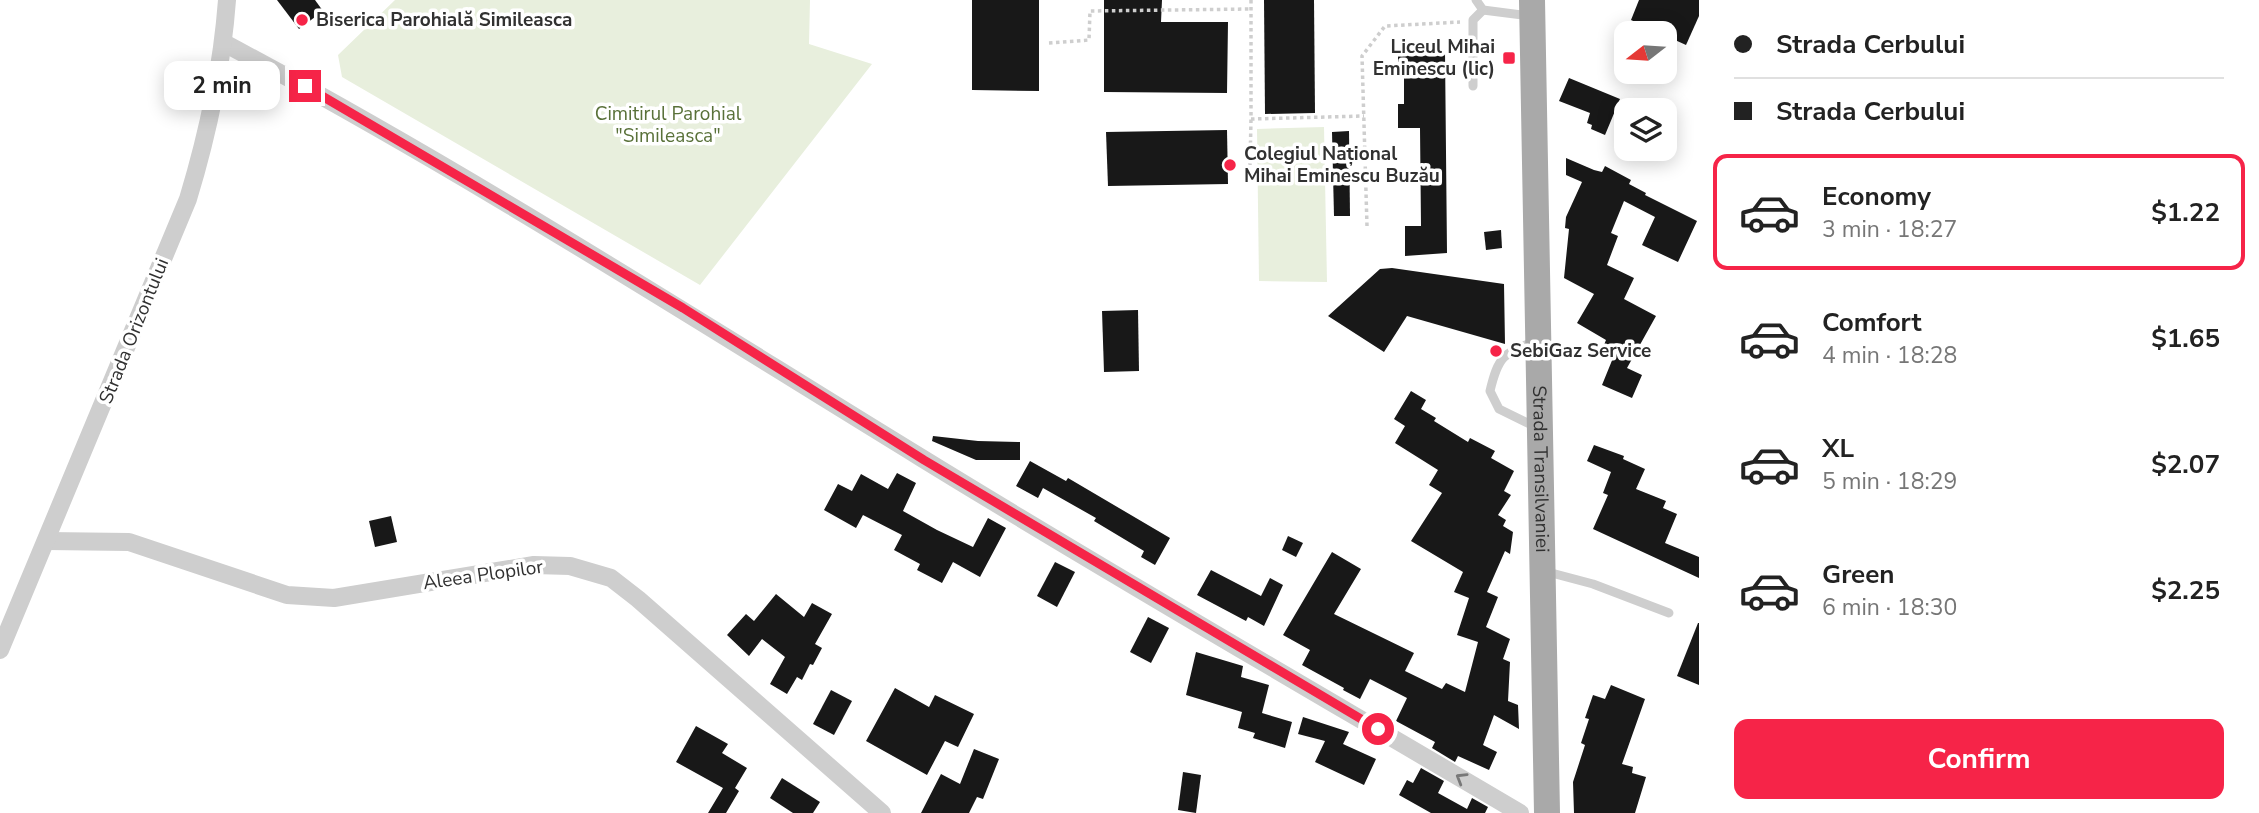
<!DOCTYPE html>
<meta charset="utf-8">
<style>
:root{--surface:#fff;--page:#f6f6f6;--text:#222;--muted:#767676;--line:#e0e0e0;--accent:#f62448}
body{margin:0;font-family:"Nunito Sans",sans-serif;background:var(--page);color:var(--text);height:100vh;display:flex;flex-direction:column;font-size:26px;white-space:nowrap}
*{box-sizing:border-box;margin:0}
p{font-size:23px;color:var(--muted)}
.icon{flex:none;width:38px;height:38px;fill:none;stroke:currentColor;stroke-width:2;stroke-linecap:round;stroke-linejoin:round}
.map{position:relative;flex:1;overflow:hidden}
.panel{display:flex;flex-direction:column;background:var(--surface);width:560px}
.panel>*{flex:none}
.hud{display:grid;align-content:center;height:154px;padding:0 35px;background:var(--surface)}
.needle{width:46px;rotate:253deg}
.buttons{position:absolute;left:1614px;top:21px;display:grid;gap:14px}
.buttons a{display:grid;place-items:center;width:63px;height:63px;border-radius:14px;background:var(--surface);box-shadow:0 4px 18px #0003;font-size:35px}
.end{position:absolute;width:32px;height:32px;margin:-16px;border:9px solid #f62448;background:#fff;box-shadow:0 0 0 4px #fff}
.from{border-radius:50%}
.bubble{position:absolute;height:49px;border-radius:14px;background:var(--surface);box-shadow:0 4px 18px #0003;font-size:23px;font-weight:700;line-height:49px;text-align:center}
.hud b{display:flex;align-items:center;gap:24px;height:66px;font-size:26px}
.hud b+b{border-top:2px solid var(--line)}
.hud i{width:18px;height:18px;background:var(--text)}
ul{padding:0;list-style:none}
li{display:flex;align-items:center;gap:21px;height:116px;margin:0 14px 10px;padding:0 21px;border:4px solid transparent;border-radius:14px}
li div{flex:1}
li b{display:block;font-size:26px}
li em{font-style:normal;font-weight:700}
li.active{border-color:var(--accent)}
li>.icon{width:63px;height:63px;stroke-width:1.5}
.button{display:flex;gap:14px;margin-top:auto;padding:14px 35px}
.button a{flex:1;height:80px;border-radius:14px;background:var(--accent);color:#fff;font-size:28px;font-weight:700;line-height:80px;text-align:center}
main{display:flex;flex:1;min-height:0}
.map>svg:first-child{display:block}
.green{fill:#e8efdd}
.building{fill:#181818}
.lines{fill:none;stroke-linecap:round;stroke-linejoin:round}
.path{stroke:#cecece;stroke-width:3.5;stroke-dasharray:3.5 3.5;stroke-linecap:butt}
.service{stroke:#cecece;stroke-width:9}
.minor{stroke:#cecece;stroke-width:18}
.primary{stroke:#a9a9a9;stroke-width:26}
.oneway{stroke:#787878}
.route{stroke:#f62448;stroke-width:9}
.poi-dot{fill:#f62448;stroke:#fff;stroke-width:2.5}
.labels{text-anchor:middle;dominant-baseline:central;stroke-width:7;stroke-linejoin:round;paint-order:stroke}
.poi-label{font-size:19px;font-weight:bold;fill:#313131;stroke:#fff;text-anchor:start}
.park-label{font-size:19px;fill:#597139;stroke:#fff}
.street-label{font-size:19px;fill:#313131;stroke:#fff}
</style>
<main>
<div class="map">
<svg width="1699" height="813" viewBox="0 0 1699 813">
<rect width="100%" height="100%" fill="#fff"/>
<g class="green">
<path d="M 395,0 L 810,0 L 809,44 L 872,64 L 700,285 L 342,77 L 338,55 Z"/>
<path d="M 1324,127 L 1327,282 L 1259,281 L 1257,129 Z"/>
</g>
<g class="building">
<path d="M 277,0 L 315,0 L 323,11 L 299,29 Z"/>
<path d="M 972,0 L 1039,0 L 1039,91 L 972,90 Z"/>
<path d="M 1104,0 L 1162,0 L 1161,22 L 1228,22 L 1227,93 L 1104,92 Z"/>
<path d="M 1264,0 L 1314,0 L 1315,113 L 1265,114 Z"/>
<path d="M 1639,0 L 1699,0 L 1699,16 L 1686,45 L 1631,20 Z"/>
<path d="M 1398,52 L 1445,52 L 1447,253 L 1405,256 L 1405,226 L 1421,226 L 1420,128 L 1398,128 L 1398,104 L 1404,104 L 1404,69 L 1398,69 Z"/>
<path d="M 1569,78 L 1620,99 L 1605,135 L 1591,129 L 1592,125 L 1587,123 L 1590,113 L 1559,101 Z"/>
<path d="M 1227,130 L 1228,184 L 1108,186 L 1106,132 Z"/>
<path d="M 1349,131 L 1350,216 L 1334,216 L 1332,132 Z"/>
<path d="M 1566,158 L 1594,170 L 1602,172 L 1605,166 L 1631,180 L 1629,184 L 1646,193 L 1645,195 L 1697,221 L 1678,262 L 1642,245 L 1655,217 L 1624,201 L 1611,233 L 1618,236 L 1607,265 L 1634,278 L 1624,299 L 1656,316 L 1627,368 L 1642,375 L 1632,398 L 1602,385 L 1613,358 L 1601,352 L 1606,340 L 1577,323 L 1594,294 L 1564,278 L 1569,229 L 1565,228 L 1566,217 L 1582,182 L 1566,175 Z"/>
<path d="M 1501,230 L 1502,248 L 1486,250 L 1484,232 Z"/>
<path d="M 1392,268 L 1504,284 L 1505,344 L 1407,316 L 1384,352 L 1328,316 L 1380,269 Z"/>
<path d="M 1138,310 L 1139,371 L 1104,372 L 1102,311 Z"/>
<path d="M 1411,391 L 1426,400 L 1421,409 L 1436,418 L 1434,421 L 1468,442 L 1470,438 L 1495,451 L 1491,458 L 1514,471 L 1504,491 L 1511,495 L 1498,515 L 1506,520 L 1503,526 L 1513,532 L 1510,554 L 1505,551 L 1487,592 L 1498,597 L 1486,627 L 1510,639 L 1503,659 L 1510,662 L 1508,701 L 1518,705 L 1519,729 L 1494,715 L 1483,745 L 1497,752 L 1489,770 L 1458,756 L 1455,762 L 1432,748 L 1435,742 L 1396,721 L 1407,698 L 1370,679 L 1360,699 L 1343,690 L 1344,688 L 1302,665 L 1310,650 L 1283,635 L 1332,552 L 1361,569 L 1334,614 L 1414,653 L 1405,671 L 1442,689 L 1446,683 L 1465,692 L 1478,642 L 1457,635 L 1469,598 L 1454,592 L 1463,572 L 1411,541 L 1442,493 L 1429,485 L 1438,470 L 1395,443 L 1405,426 L 1394,419 Z"/>
<path d="M 933,436 L 978,441 L 1020,442 L 1020,460 L 976,460 L 932,441 Z"/>
<path d="M 1594,445 L 1624,456 L 1623,459 L 1645,469 L 1636,489 L 1666,501 L 1663,508 L 1677,514 L 1665,543 L 1699,557 L 1699,578 L 1593,529 L 1608,495 L 1603,493 L 1611,472 L 1587,461 Z"/>
<path d="M 1030,461 L 1066,481 L 1068,478 L 1170,538 L 1155,565 L 1141,557 L 1144,551 L 1094,521 L 1096,518 L 1043,488 L 1038,498 L 1016,486 Z"/>
<path d="M 897,473 L 916,483 L 903,511 L 937,530 L 973,547 L 988,518 L 1006,528 L 980,577 L 953,562 L 942,583 L 917,570 L 920,564 L 894,550 L 902,535 L 863,515 L 856,528 L 824,510 L 838,484 L 852,491 L 861,474 L 888,489 Z"/>
<path d="M 391,516 L 397,542 L 375,547 L 369,521 Z"/>
<path d="M 1288,536 L 1303,543 L 1296,557 L 1282,550 Z"/>
<path d="M 1055,562 L 1075,572 L 1057,607 L 1037,596 Z"/>
<path d="M 1211,570 L 1261,596 L 1270,578 L 1283,585 L 1264,626 L 1248,617 L 1246,621 L 1197,595 Z"/>
<path d="M 776,594 L 804,617 L 812,603 L 832,614 L 815,644 L 822,648 L 813,665 L 810,664 L 802,680 L 797,677 L 787,694 L 770,684 L 785,657 L 762,639 L 749,656 L 727,635 L 746,614 L 754,621 Z"/>
<path d="M 1148,617 L 1169,628 L 1151,663 L 1130,652 Z"/>
<path d="M 1698,623 L 1699,623 L 1699,685 L 1677,676 Z"/>
<path d="M 1196,652 L 1243,666 L 1241,677 L 1269,685 L 1262,713 L 1292,722 L 1285,748 L 1253,738 L 1255,733 L 1238,728 L 1242,712 L 1186,695 Z"/>
<path d="M 1611,685 L 1645,699 L 1622,764 L 1633,767 L 1632,773 L 1646,777 L 1635,813 L 1574,813 L 1573,782 L 1585,745 L 1581,743 L 1589,719 L 1585,718 L 1593,695 L 1605,699 Z"/>
<path d="M 895,688 L 929,707 L 935,695 L 974,714 L 958,747 L 945,741 L 927,775 L 866,741 Z"/>
<path d="M 831,690 L 852,701 L 834,735 L 813,724 Z"/>
<path d="M 1303,717 L 1349,732 L 1343,744 L 1376,759 L 1364,785 L 1315,762 L 1325,741 L 1298,734 Z"/>
<path d="M 696,726 L 728,744 L 722,753 L 747,768 L 735,788 L 739,791 L 726,813 L 708,813 L 723,788 L 676,762 Z"/>
<path d="M 974,749 L 999,759 L 983,799 L 977,797 L 969,813 L 921,813 L 941,774 L 960,784 Z"/>
<path d="M 1421,768 L 1444,781 L 1438,793 L 1467,809 L 1472,798 L 1488,807 L 1485,813 L 1431,813 L 1399,795 L 1407,780 L 1413,783 Z"/>
<path d="M 1183,772 L 1201,775 L 1196,813 L 1178,810 Z"/>
<path d="M 782,778 L 820,802 L 813,813 L 793,813 L 770,798 Z"/>
</g>
<g class="lines">
<g class="path">
<path d="M 1251,0 L 1251,119 L 1364,116"/>
<path d="M 1049,43 L 1089,40 L 1090,11 L 1251,9"/>
<path d="M 1250,165 L 1251,119"/>
<path d="M 1367,226 L 1362,56 L 1385,26 L 1460,22"/>
</g>
<g class="service">
<path d="M 1476,0 L 1483,10 L 1530,16"/>
<path d="M 1473,86 L 1473,20 L 1483,10"/>
<path d="M 1536,427 L 1499,409 L 1490,391 C 1498,357 1503,353 1536,341"/>
<path d="M 1544,571 L 1593,584 L 1669,613"/>
</g>
<g class="minor">
<path d="M 224,43 C 463,170 690,316 920,457 C 1118,579 1320,695 1520,813"/>
<path d="M 47,541 L 129,542 L 287,595 L 334,598 L 534,565 L 570,566 L 611,578 L 638,599 L 882,813"/>
<path d="M 0,650 L 188,199 C 208,133 222,68 227,0"/>
</g>
<path class="primary" id="s1" d="M 1532,0 L 1547,813"/>
</g>
<defs><path id="oneway-chevron" d="M-2-3.5L2.5 0L-2 3.5" fill="none" stroke-width="1.6" stroke-linecap="round" stroke-linejoin="round" transform="scale(1.75)"/></defs>
<use class="oneway" href="#oneway-chevron" transform="translate(1461 778) rotate(-149)"/>
<g class="lines">
<path class="route" d="M 305,86 L 683,308 L 924,460 L 1378,729"/>
</g>
<g class="poi-dot">
<circle cx="302" cy="20" r="7"/>
<rect x="1502" y="51" width="14" height="14" rx="3.5"/>
<circle cx="1230" cy="165" r="7"/>
<circle cx="1496" cy="351" r="7"/>
</g>
<g class="labels">
<g class="poi-label">
<text x="316" y="20">Biserica Parohială Simileasca</text>
<text x="1495" y="47" text-anchor="end">Liceul Mihai<tspan x="1495" dy="22">Eminescu (lic)</tspan></text>
<text x="1244" y="154">Colegiul Național<tspan x="1244" dy="22">Mihai Eminescu Buzău</tspan></text>
<text x="1510" y="351">SebiGaz Service</text>
</g>
<g class="park-label">
<text x="668" y="114">Cimitirul Parohial<tspan x="668" dy="22">"Simileasca"</tspan></text>
</g>
<g class="street-label">
<text transform="translate(134 331) rotate(-68)">Strada Orizontului</text>
<text stroke="none"><textPath href="#s1" startOffset="469">Strada Transilvaniei</textPath></text>
<text transform="translate(483 575) rotate(-8)">Aleea Plopilor</text>
</g>
</g>
</svg>
<div class="buttons">
<a><svg class="needle" viewBox="-14 -14 28 28"><path d="M0-13l5 13h-10z" fill="#e53935"/><path d="M0 13l5-13h-10z" fill="#767676"/></svg></a>
<a><svg class="icon" aria-label="layers" viewBox="0 0 24 24"><path d="M12 4l9 5-9 5-9-5zM3 14l9 5 9-5"/></svg></a>
</div>
<i class="end from" style="left:1378px;top:729px"></i>
<i class="end" style="left:305px;top:86px"></i>
<div class="bubble" style="left:164px;top:61px;width:116px">2 min</div>
</div>
<section class="panel">
<div class="hud">
<b><i class="from"></i>Strada Cerbului</b>
<b><i></i>Strada Cerbului</b>
</div>
<ul>
<li class="active"><svg class="icon" aria-label="car" viewBox="0 0 24 24"><path d="M5 17H2v-5l4-1 3-4h7l3 4 3 1v5h-3M9 17h6M6 11h13"/><circle cx="7" cy="17" r="2"/><circle cx="17" cy="17" r="2"/></svg><div><b>Economy</b><p>3 min · 18:27</p></div><em>$1.22</em></li>
<li><svg class="icon" aria-label="car" viewBox="0 0 24 24"><path d="M5 17H2v-5l4-1 3-4h7l3 4 3 1v5h-3M9 17h6M6 11h13"/><circle cx="7" cy="17" r="2"/><circle cx="17" cy="17" r="2"/></svg><div><b>Comfort</b><p>4 min · 18:28</p></div><em>$1.65</em></li>
<li><svg class="icon" aria-label="car" viewBox="0 0 24 24"><path d="M5 17H2v-5l4-1 3-4h7l3 4 3 1v5h-3M9 17h6M6 11h13"/><circle cx="7" cy="17" r="2"/><circle cx="17" cy="17" r="2"/></svg><div><b>XL</b><p>5 min · 18:29</p></div><em>$2.07</em></li>
<li><svg class="icon" aria-label="car" viewBox="0 0 24 24"><path d="M5 17H2v-5l4-1 3-4h7l3 4 3 1v5h-3M9 17h6M6 11h13"/><circle cx="7" cy="17" r="2"/><circle cx="17" cy="17" r="2"/></svg><div><b>Green</b><p>6 min · 18:30</p></div><em>$2.25</em></li>
</ul>
<div class="button"><a>Confirm</a></div>
</section>
</main>
